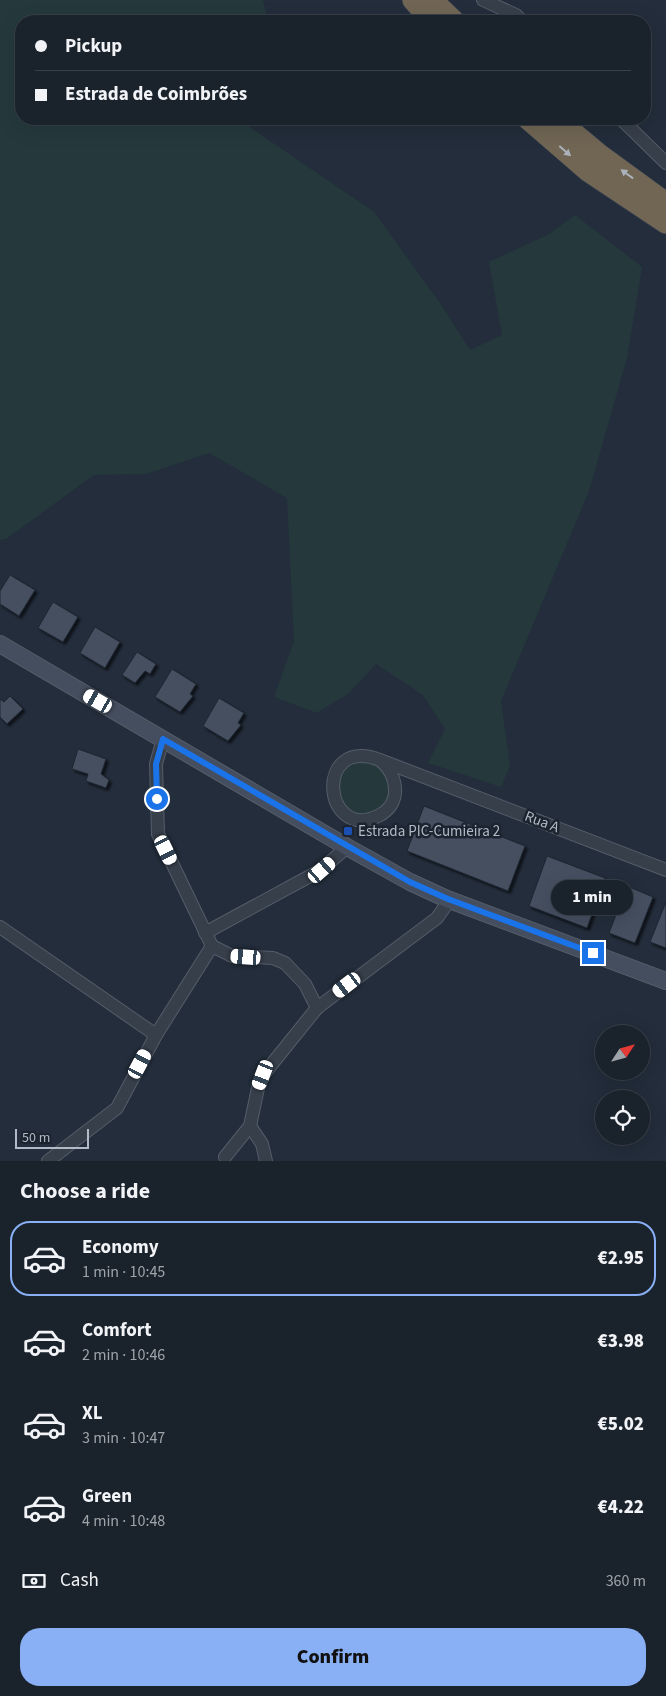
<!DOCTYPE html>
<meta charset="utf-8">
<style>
:root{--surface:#1a222c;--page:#232a34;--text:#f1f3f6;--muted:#9fa4a9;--line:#383f48;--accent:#89b0f5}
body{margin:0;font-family:"Source Sans 3",sans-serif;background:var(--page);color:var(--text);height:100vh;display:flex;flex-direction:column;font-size:19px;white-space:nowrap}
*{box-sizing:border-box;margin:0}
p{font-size:16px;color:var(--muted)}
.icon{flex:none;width:28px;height:28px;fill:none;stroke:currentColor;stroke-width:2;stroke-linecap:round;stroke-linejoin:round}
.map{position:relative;height:1161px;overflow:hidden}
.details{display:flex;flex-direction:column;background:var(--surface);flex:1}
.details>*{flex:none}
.banner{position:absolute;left:15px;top:15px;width:636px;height:110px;border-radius:20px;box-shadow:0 5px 20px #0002,0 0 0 1px var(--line);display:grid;align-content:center;height:110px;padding:0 20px;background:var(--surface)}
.needle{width:32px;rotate:54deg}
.fabs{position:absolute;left:595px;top:1025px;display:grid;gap:10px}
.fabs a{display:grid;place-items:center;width:55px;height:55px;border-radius:50%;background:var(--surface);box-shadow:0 5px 20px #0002,0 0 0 1px var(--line);font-size:25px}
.scale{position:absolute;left:15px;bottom:12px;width:74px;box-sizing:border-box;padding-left:5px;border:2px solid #b2bac7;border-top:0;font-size:14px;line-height:18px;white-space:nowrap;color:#b2bac7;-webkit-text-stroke:4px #1c2430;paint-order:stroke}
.end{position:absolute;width:22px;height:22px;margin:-11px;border:6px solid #1a73e8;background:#fff;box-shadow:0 0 0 2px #fff}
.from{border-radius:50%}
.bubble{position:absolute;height:35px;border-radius:18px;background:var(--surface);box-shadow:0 5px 20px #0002,0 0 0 1px var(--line);font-size:16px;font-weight:800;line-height:35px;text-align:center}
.car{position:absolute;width:15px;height:30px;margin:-15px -8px;border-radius:6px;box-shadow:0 0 4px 1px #0007;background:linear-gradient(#fff 24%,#345 0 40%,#fff 0 76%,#345 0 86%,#fff 0)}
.banner b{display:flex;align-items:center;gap:18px;height:48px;font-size:19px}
.banner b+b{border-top:1px solid var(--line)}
.banner i{width:12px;height:12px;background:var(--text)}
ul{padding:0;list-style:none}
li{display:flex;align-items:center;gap:15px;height:75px;margin:0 10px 8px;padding:0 10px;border:2px solid transparent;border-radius:20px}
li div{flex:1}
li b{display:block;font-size:19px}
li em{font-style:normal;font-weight:800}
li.current{border-color:var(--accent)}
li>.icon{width:45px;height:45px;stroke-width:1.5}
h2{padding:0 20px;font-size:22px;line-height:60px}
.pay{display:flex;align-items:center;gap:12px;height:55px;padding:0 20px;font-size:19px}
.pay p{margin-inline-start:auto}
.action{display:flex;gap:10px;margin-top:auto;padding:10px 20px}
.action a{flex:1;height:58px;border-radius:20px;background:var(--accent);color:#111;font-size:20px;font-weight:800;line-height:58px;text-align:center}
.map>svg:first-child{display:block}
.green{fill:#25393c}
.building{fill:#445060;stroke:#1e2632;filter:url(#shadow)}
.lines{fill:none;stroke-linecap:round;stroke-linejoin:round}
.street-casing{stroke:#555d69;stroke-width:14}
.secondary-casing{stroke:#555d69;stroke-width:18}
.highway-casing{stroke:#424a56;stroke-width:22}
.street{stroke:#373f4b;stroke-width:12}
.secondary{stroke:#454e5e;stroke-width:16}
.highway{stroke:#716654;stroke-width:21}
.oneway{fill:#acb2bc}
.route{stroke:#1a73e8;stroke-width:6}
.transit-dot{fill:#1a4fb4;stroke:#1c2430;stroke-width:2}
.labels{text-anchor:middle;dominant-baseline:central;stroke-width:5;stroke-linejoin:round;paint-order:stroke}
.street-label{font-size:15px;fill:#b2bac7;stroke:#1c2430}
.poi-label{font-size:15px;fill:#b2bac7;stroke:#1c2430;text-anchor:start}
</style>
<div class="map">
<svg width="666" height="1161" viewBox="0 0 666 1161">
<defs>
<filter id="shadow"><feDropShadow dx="2.5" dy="2.5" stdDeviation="1" flood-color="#0009"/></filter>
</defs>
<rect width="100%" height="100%" fill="#232d3b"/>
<g class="green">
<path d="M 0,0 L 263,0 L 268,21 L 21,21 L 21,119 L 238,119 L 374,212 L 440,303 L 470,350 L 502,335 L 489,262 L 549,234 L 575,215 L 642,267 L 627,358 L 589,491 L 501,701 L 510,766 L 501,787 L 428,763 L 445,729 L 423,695 L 376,664 L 349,693 L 317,713 L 274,697 L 294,641 L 287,498 L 209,453 L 146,474 L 94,475 L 6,539 L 0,540 Z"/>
<circle cx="364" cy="788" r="26"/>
</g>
<g class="building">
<path d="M 10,575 L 35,590 L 19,616 L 0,604 L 0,591 Z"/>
<path d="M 53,602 L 78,617 L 63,642 L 38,628 Z"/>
<path d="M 95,627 L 120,642 L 105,668 L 80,653 Z"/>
<path d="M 137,652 L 156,664 L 150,674 L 145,671 L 135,683 L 122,675 Z"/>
<path d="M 172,669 L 196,684 L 190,694 L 193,696 L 180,712 L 155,697 Z"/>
<path d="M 10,696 L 23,709 L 7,724 L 0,717 L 0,699 L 4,702 Z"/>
<path d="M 219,698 L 244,713 L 238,723 L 241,725 L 228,741 L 203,726 Z"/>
<path d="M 78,749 L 106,759 L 101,774 L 109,780 L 106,788 L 86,781 L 88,774 L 72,769 Z"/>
<path d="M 424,806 L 525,846 L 508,891 L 407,851 Z"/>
<path d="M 547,856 L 605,878 L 587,928 L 529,906 Z"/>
<path d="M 627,886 L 653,897 L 635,943 L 609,933 Z"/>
<path d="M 666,902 L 666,948 L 650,942 Z"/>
</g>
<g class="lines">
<defs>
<g id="street">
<path d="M 483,0 L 516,15 L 522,21"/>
<path d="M 621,119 L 666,163"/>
<path d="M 163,739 L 156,764 L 158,834 L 212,946 L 232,956 L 273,958 L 285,963 L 305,984 L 317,1008"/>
<path d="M 380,760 C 398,775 403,804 378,816 C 323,842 313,735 380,760 L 666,870"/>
<path d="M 0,927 L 156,1035"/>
<path d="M 205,933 L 321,870 L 347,847"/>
<path d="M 250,1126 L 262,1144 L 266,1161"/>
<path d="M 225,1157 L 250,1126 L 258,1088 L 263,1075 L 317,1008 L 437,918 L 446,905 L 447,899"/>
<path d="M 48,1161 L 117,1108 L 156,1035 L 212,946"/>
</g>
<path id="secondary" d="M 0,644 L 347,847 L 410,882 L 447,899 L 666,981"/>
<g id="highway">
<path d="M 413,0 L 432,21"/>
<path d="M 432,0 L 454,21"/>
<path d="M 528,119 L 588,171 L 666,223"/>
<path d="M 557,119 L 600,155 L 666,203"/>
</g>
</defs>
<use href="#street" class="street-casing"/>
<use href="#secondary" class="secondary-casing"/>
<use href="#highway" class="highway-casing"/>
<use href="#street" class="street"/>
<use href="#secondary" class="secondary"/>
<use href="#highway" class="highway"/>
</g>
<defs><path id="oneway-solid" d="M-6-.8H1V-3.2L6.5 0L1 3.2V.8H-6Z" transform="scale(1.25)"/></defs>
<g class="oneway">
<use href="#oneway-solid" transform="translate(565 151) rotate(41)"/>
<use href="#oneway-solid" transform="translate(627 174) rotate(-144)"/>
</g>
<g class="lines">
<path class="route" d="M 157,799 L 156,764 L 163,739 L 410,882 L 448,899 L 593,953"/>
</g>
<rect class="transit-dot" x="343" y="826" width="10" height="10" rx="2.5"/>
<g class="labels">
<g class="street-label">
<text transform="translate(542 822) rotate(21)">Rua A</text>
</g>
<g class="poi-label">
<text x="358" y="831">Estrada PIC-Cumieira 2</text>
</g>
</g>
</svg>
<div class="fabs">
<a><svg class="needle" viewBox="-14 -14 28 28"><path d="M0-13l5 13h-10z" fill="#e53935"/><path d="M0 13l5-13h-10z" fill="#9fa4a9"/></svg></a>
<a><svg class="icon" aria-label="locate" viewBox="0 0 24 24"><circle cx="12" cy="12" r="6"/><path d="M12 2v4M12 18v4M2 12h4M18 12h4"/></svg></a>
</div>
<div class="scale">50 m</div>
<i class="end from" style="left:157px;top:799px"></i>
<i class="end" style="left:593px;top:953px"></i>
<div class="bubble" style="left:551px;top:880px;width:82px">1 min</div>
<i class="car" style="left:98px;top:701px;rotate:300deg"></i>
<i class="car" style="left:166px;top:850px;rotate:154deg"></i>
<i class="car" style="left:322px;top:870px;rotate:49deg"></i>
<i class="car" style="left:246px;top:957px;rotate:274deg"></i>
<i class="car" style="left:347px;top:985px;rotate:233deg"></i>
<i class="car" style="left:140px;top:1064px;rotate:28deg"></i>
<i class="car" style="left:263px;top:1075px;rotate:201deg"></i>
<div class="banner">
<b><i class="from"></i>Pickup</b>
<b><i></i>Estrada de Coimbrões</b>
</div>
</div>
<section class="details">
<h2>Choose a ride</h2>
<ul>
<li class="current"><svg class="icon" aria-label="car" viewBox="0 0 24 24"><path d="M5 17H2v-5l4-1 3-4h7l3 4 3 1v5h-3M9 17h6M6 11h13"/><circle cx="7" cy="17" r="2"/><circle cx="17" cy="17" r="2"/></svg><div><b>Economy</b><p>1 min · 10:45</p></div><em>€2.95</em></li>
<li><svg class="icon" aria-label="car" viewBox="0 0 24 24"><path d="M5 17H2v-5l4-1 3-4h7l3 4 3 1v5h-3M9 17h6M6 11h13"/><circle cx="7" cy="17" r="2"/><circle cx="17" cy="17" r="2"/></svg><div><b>Comfort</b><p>2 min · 10:46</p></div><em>€3.98</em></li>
<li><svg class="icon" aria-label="car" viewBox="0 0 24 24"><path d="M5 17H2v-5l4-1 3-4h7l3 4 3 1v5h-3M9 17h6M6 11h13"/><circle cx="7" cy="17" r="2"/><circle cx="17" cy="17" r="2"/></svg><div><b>XL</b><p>3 min · 10:47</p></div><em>€5.02</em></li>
<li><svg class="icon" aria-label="car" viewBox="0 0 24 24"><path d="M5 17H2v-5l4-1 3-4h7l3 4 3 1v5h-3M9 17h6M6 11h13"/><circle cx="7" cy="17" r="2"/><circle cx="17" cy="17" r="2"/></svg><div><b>Green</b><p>4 min · 10:48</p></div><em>€4.22</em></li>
</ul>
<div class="pay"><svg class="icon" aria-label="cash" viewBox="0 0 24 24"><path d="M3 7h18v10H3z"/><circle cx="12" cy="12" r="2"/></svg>Cash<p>360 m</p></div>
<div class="action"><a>Confirm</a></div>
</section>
